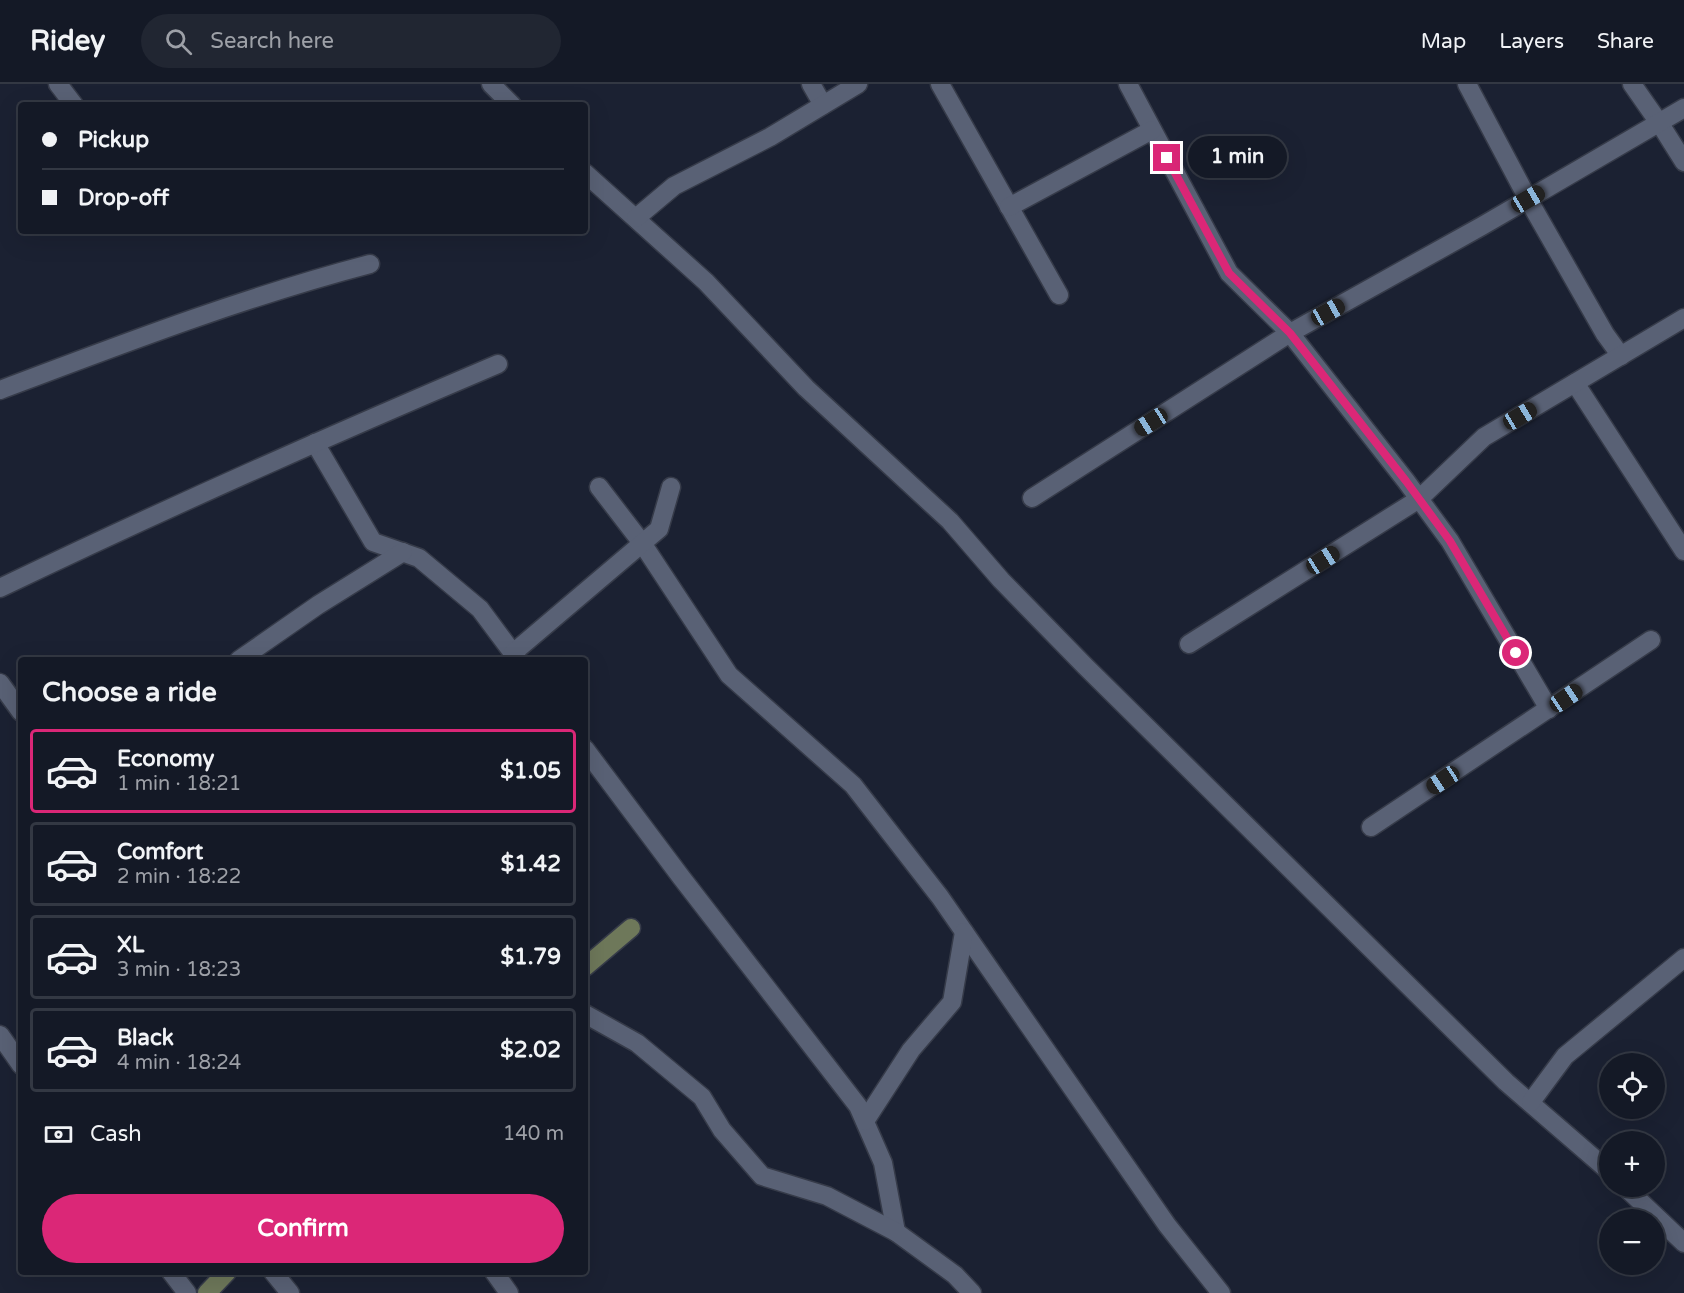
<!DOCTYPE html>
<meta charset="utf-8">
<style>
:root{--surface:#141926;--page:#212632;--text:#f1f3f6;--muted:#9da0a7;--line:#333843;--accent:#db2777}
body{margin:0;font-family:"Varela Round",sans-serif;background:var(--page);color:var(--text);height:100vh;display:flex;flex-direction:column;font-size:22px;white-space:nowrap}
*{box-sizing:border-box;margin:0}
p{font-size:20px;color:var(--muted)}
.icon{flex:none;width:33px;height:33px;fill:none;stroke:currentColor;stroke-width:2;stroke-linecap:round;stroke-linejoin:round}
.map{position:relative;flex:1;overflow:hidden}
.details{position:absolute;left:18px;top:573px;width:570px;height:618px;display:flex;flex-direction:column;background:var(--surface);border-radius:6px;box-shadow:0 6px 24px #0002,0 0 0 2px var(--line)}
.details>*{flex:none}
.banner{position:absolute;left:18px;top:18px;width:570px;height:132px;border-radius:6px;box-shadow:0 6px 24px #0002,0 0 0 2px var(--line);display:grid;align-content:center;height:132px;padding:0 24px;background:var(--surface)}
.controls{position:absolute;left:1599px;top:969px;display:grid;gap:12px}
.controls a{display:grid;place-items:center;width:66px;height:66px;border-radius:50%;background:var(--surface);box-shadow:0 6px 24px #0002,0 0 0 2px var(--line);font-size:30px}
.end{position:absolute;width:27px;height:27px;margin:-14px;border:8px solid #db2777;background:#fff;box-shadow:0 0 0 3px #fff}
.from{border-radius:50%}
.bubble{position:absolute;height:42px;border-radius:21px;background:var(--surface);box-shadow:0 6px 24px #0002,0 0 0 2px var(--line);font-size:20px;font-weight:700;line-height:42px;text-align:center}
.car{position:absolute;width:18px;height:36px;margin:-18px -9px;border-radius:8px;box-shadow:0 0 4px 2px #0007;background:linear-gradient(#222 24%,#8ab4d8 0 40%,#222 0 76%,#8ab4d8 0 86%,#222 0)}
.banner b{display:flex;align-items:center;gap:21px;height:57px;font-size:22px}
.banner b+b{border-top:2px solid var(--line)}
.banner i{width:15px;height:15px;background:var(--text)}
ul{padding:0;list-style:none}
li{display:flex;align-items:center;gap:18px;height:84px;margin:0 12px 9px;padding:0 12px;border:3px solid var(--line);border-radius:6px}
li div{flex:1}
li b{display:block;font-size:22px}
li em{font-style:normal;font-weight:700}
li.selected{border-color:var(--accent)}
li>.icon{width:54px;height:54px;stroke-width:1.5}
h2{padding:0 24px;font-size:27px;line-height:72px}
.pay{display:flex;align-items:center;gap:15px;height:66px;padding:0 24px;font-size:22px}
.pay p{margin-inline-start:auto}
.primary-button{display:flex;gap:12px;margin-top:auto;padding:12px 24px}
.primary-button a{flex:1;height:69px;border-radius:36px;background:var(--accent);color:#fff;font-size:24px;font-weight:700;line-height:69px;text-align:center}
header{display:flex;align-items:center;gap:36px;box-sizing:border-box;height:84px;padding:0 30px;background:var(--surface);border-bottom:2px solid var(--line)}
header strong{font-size:28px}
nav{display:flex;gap:33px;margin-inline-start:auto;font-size:21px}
.search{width:420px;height:54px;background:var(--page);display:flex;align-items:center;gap:15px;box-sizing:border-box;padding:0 21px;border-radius:33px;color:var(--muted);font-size:22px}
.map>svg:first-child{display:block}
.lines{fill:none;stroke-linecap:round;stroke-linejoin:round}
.street-casing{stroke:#363b49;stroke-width:21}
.secondary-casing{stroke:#363b49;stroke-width:21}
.street{stroke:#596175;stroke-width:18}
.secondary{stroke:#6e785a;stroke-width:18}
.route{stroke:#db2777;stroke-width:8}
</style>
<header>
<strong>Ridey</strong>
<div class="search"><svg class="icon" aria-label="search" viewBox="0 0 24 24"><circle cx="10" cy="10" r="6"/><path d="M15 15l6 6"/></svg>Search here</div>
<nav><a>Map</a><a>Layers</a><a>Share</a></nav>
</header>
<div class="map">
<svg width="1684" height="1209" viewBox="0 0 1684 1209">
<rect width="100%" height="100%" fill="#1b2132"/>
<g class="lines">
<defs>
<g id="street">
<path d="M 58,0 L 74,21"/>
<path d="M 491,0 L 512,21"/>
<path d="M 811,0 L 823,21"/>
<path d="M 940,0 L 1059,211"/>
<path d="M 1128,0 L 1229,189 L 1290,249 L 1406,397 L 1450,457 L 1549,625"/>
<path d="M 1467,0 L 1528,115 L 1605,250 L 1621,272"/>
<path d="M 1632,0 L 1662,43 L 1684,78"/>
<path d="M 585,89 L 706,198 L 806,304 L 950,437 L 1001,496 L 1085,582 L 1506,998 L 1610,1088"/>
<path d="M 1009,123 L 1152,46"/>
<path d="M 636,134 L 674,102 L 770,53 L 858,0"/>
<path d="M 1575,299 L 1684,467"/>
<path d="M 0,306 C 122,260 244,213 370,180"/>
<path d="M 315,359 L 373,458 L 419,474 L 480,525 L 518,576"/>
<path d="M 599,403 L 642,459 L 729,591 L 853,701 L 940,813 L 1167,1141 L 1221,1209"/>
<path d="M 1032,414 L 1290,249 L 1482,142 L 1684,24"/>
<path d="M 0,504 C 164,425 331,351 498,280"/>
<path d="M 1189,560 L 1419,415 L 1484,353 L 1684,234"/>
<path d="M 513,569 L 659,445 L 671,403"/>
<path d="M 239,576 L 318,521 L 403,468"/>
<path d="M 0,599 L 21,628"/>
<path d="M 585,665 L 681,793 L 858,1022 L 883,1079 L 896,1148"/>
<path d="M 1371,743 L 1651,556"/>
<path d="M 585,930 L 637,959 L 702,1013 L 722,1046 L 762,1092 L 827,1112 L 896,1148 L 955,1191 L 972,1209"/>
<path d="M 0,951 L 21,981"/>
<path d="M 1531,1018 L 1565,972 L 1684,874"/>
<path d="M 865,1037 L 911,966 L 952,918 L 964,848"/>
<path d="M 1624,1102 L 1684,1159"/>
<path d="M 171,1188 L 187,1209"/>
<path d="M 273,1188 L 290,1209"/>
<path d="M 494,1188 L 509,1209"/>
</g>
<g id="secondary">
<path d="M 585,883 L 631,844"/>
<path d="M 207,1209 L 227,1188"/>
</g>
</defs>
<use href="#street" class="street-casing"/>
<use href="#secondary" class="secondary-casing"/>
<use href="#street" class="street"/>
<use href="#secondary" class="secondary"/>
</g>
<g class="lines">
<path class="route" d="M 1167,74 L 1229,189 L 1290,249 L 1406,397 L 1450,457 L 1516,569"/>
</g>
</svg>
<div class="controls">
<a><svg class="icon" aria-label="locate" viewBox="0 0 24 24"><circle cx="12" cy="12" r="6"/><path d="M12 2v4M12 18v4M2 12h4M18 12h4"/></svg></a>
<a>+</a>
<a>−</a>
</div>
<i class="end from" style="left:1516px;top:569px"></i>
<i class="end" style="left:1167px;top:74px"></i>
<div class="bubble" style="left:1188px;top:52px;width:99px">1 min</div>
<i class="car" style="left:1528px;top:115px;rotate:60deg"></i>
<i class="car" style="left:1328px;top:228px;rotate:61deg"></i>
<i class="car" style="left:1520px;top:332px;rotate:59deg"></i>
<i class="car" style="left:1151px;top:338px;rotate:238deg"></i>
<i class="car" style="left:1323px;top:476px;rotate:58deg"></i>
<i class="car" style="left:1566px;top:614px;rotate:56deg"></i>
<i class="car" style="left:1443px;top:696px;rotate:237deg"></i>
<div class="banner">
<b><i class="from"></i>Pickup</b>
<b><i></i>Drop-off</b>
</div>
<section class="details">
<h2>Choose a ride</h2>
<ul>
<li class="selected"><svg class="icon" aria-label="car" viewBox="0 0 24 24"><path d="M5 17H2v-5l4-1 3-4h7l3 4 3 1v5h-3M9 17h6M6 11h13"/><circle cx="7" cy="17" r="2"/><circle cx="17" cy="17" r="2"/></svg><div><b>Economy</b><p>1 min · 18:21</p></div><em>$1.05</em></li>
<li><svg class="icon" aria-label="car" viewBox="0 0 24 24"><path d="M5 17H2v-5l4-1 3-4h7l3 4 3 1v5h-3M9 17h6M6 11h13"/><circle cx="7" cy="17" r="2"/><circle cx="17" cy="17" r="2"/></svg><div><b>Comfort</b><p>2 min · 18:22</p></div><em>$1.42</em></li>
<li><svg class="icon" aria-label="car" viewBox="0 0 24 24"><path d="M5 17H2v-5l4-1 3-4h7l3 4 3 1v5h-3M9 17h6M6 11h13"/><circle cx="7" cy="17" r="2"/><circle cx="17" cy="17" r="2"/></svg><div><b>XL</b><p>3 min · 18:23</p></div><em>$1.79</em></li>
<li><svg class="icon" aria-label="car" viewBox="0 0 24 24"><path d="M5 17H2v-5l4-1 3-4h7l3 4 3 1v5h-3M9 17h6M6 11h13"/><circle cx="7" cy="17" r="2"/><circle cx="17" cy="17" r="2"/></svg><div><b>Black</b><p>4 min · 18:24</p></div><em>$2.02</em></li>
</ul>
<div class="pay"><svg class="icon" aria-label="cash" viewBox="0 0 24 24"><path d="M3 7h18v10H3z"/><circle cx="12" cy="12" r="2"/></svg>Cash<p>140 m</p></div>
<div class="primary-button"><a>Confirm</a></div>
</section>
</div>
